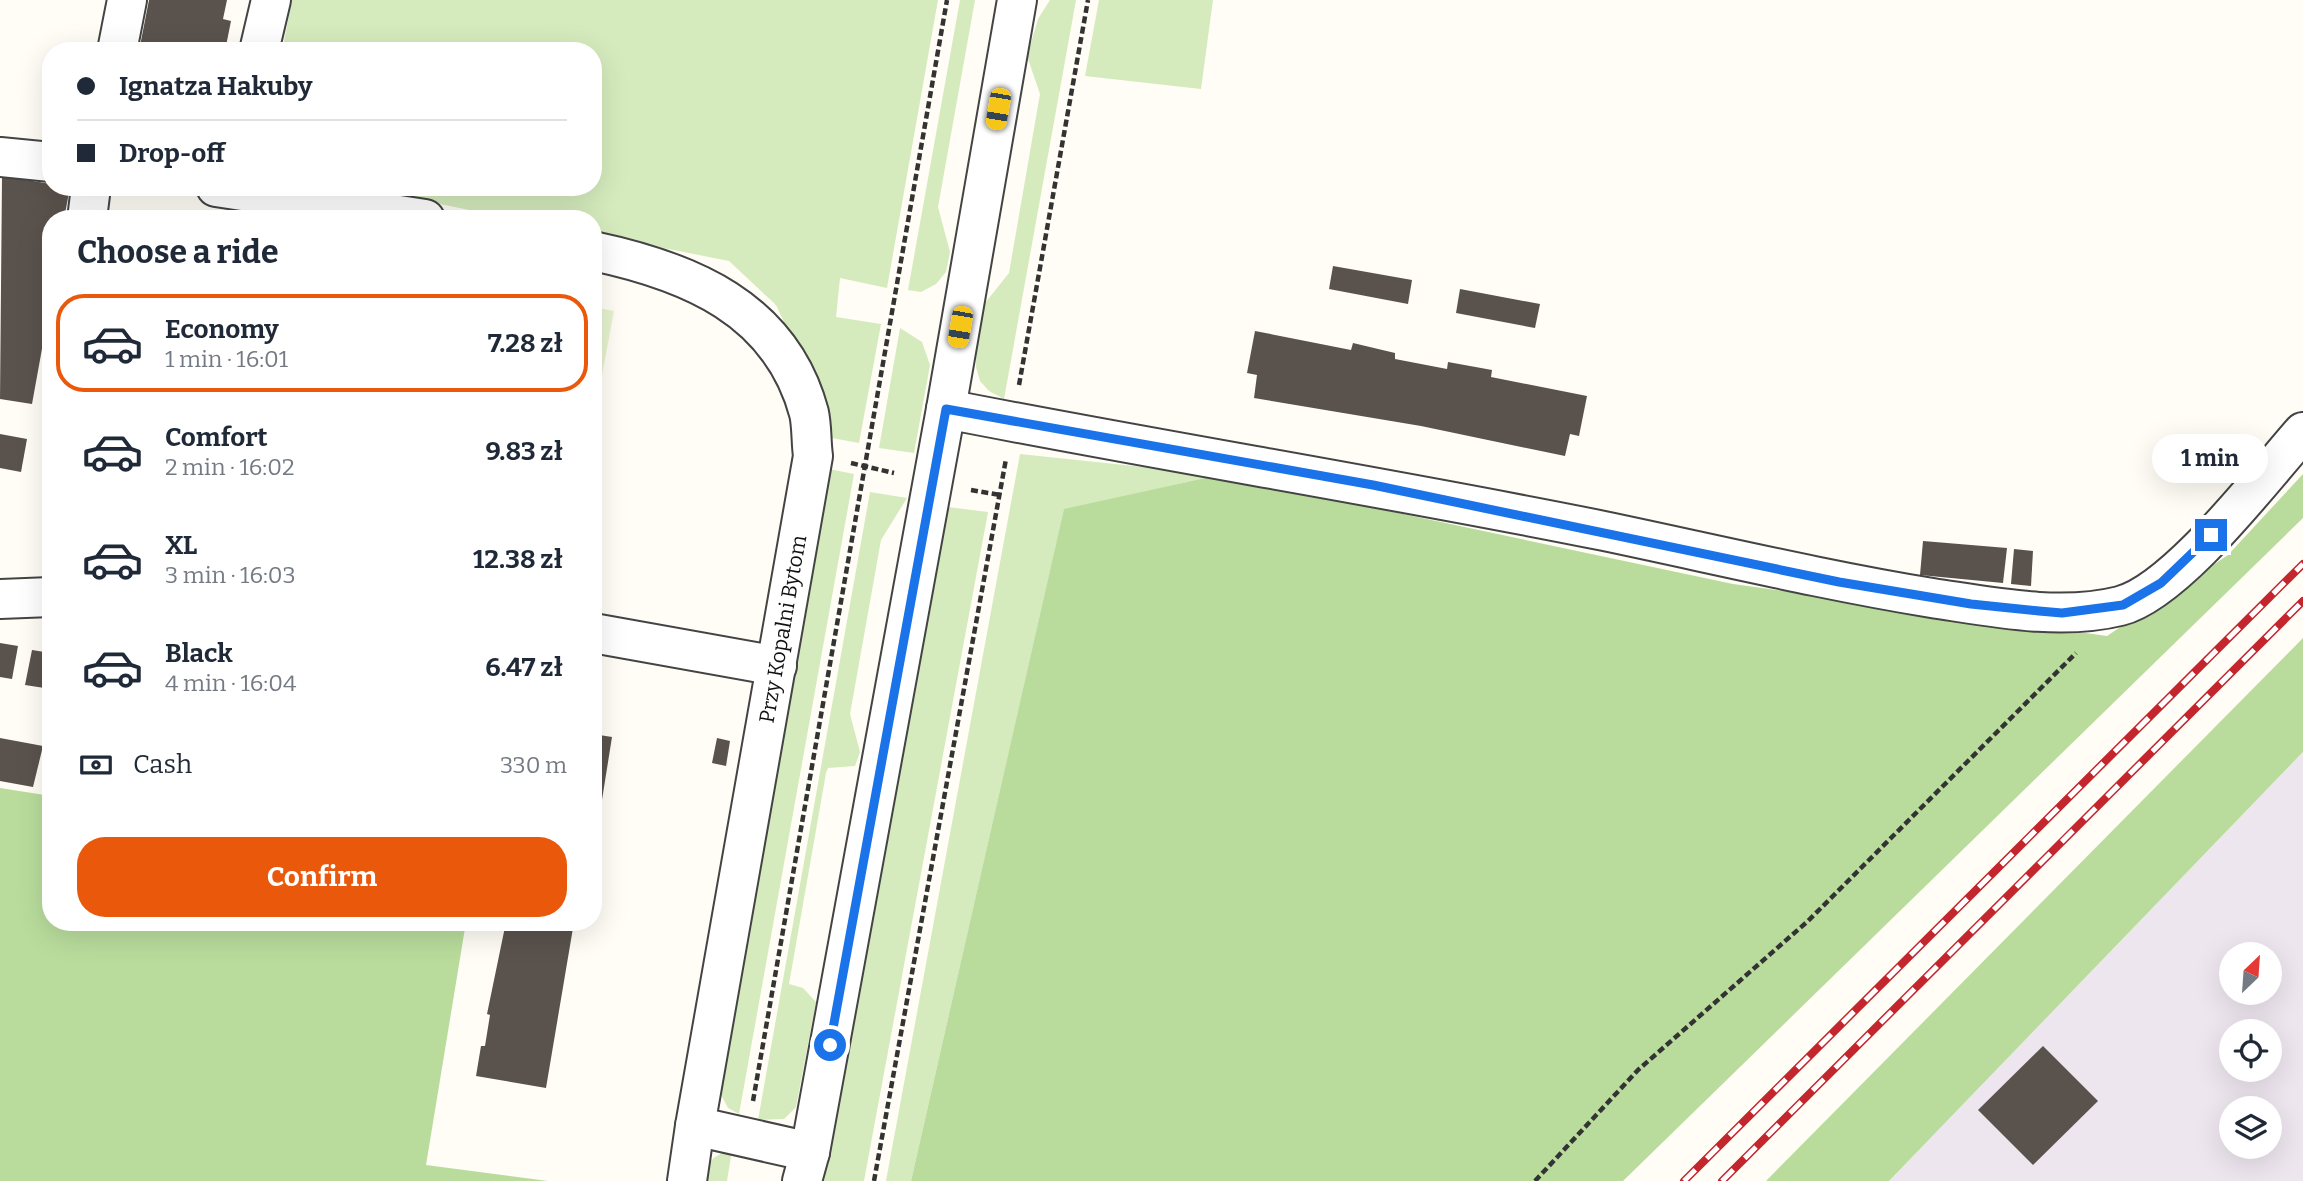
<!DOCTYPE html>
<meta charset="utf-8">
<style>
:root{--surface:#fff;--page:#f6f6f7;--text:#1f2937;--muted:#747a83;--line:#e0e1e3;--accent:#ea580c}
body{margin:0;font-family:Bitter,serif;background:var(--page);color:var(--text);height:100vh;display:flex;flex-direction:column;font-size:26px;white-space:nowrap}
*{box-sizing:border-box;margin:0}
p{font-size:23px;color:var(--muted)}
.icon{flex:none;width:38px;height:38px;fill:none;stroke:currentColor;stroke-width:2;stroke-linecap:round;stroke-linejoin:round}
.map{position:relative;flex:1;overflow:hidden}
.side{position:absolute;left:42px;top:210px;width:560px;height:721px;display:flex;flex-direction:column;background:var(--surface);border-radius:28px;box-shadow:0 7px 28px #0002}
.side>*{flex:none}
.banner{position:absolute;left:42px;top:42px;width:560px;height:154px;border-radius:28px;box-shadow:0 7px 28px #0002;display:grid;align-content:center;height:154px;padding:0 35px;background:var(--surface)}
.needle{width:46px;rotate:25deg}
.tools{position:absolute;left:2219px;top:942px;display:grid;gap:14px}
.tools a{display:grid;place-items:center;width:63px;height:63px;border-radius:50%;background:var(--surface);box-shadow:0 7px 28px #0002;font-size:35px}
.end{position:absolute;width:32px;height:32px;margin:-16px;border:9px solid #1a73e8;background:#fff;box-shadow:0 0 0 4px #fff}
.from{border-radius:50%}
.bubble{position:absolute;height:49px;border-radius:24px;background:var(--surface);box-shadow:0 7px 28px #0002;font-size:23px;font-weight:700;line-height:49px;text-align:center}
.car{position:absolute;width:21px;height:42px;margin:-21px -10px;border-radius:9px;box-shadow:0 0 5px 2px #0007;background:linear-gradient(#f5c518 24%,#345 0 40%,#f5c518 0 76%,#345 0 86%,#f5c518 0)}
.banner b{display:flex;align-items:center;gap:24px;height:66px;font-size:26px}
.banner b+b{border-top:2px solid var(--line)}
.banner i{width:18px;height:18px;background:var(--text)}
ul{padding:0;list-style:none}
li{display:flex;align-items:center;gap:21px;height:98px;margin:0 14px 10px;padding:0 21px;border:4px solid transparent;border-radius:28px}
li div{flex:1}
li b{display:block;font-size:26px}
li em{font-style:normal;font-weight:700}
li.selected{border-color:var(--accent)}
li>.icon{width:63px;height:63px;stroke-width:1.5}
h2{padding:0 35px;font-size:32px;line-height:84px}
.pay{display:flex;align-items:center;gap:18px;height:77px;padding:0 35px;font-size:26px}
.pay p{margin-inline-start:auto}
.button{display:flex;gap:14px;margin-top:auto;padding:14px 35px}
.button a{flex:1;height:80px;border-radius:28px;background:var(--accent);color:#fff;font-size:28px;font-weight:700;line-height:80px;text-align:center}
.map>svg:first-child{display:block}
.industrial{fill:#eee6ef;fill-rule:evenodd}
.green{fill:#d5ebbd}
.forest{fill:#b9dc9c}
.pitch{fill:#e6f2cf}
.building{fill:#5a524d}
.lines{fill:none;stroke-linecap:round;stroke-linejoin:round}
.minor-casing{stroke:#444;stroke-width:42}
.path{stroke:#333;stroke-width:4.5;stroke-dasharray:7 3.5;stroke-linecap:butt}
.minor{stroke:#fff;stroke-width:38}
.rail-casing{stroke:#c4262e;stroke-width:8}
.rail{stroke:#fff;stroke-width:5;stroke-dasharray:16;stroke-linecap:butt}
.route{stroke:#1a73e8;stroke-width:9}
.labels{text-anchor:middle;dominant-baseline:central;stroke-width:7;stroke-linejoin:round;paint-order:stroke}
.street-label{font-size:21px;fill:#111;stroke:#fff}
</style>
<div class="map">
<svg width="2303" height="1181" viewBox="0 0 2303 1181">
<rect width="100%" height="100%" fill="#fffdf5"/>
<path class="industrial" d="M 2303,752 L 2303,1181 L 1889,1181 ZM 2231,954 L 2270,954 L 2270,992 L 2231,992 ZM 2231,1031 L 2270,1031 L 2270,1069 L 2231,1069 ZM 2231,1108 L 2270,1108 L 2270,1146 L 2231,1146 Z"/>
<g class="green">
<path d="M 292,0 L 938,0 L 887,288 L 840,278 L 836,317 L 881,324 L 859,443 L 832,438 L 818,394 L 776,305 L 729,261 L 593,234 L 593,219 L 515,219 L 354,187 L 593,187 L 593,51 L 282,51 Z"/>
<path d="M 960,0 L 975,0 L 938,207 L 950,252 L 946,272 L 936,284 L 921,292 L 908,290 Z"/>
<path d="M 1050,0 L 1076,0 L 1004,399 L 989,391 L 980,381 L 976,367 L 977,329 L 985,303 L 1009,273 L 1040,94 L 1027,56 L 1038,19 Z"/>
<path d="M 1099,0 L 1213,0 L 1201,89 L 1085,76 Z"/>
<path d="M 900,328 L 922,342 L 930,365 L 914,453 L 879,448 Z"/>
<path d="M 1020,454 L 1219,475 L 1064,510 L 911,1181 L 886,1181 Z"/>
<path d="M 829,469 L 854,474 L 739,1114 L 728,1108 L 718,1089 Z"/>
<path d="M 870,492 L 907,498 L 881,540 L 850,714 L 860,752 L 855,766 L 828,768 L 826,773 L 789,984 L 803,988 L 816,1002 L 796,1107 L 784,1119 L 758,1120 Z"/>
<path d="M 948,507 L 988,512 L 864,1181 L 824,1181 Z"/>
<path d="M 732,1150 L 727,1181 L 703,1181 C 707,1161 713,1155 732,1150 Z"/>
</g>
<g class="forest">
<path d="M 2303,474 L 2303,518 L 1623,1181 L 911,1181 L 1064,509 L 1219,475 L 1733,584 L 2107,636 L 2228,555 Z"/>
<path d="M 2303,638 L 2303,752 L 1889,1181 L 1766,1181 Z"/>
<path d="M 0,788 L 51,796 L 51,922 L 466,922 L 426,1165 L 548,1181 L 0,1181 Z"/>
</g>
<path class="pitch" d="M 593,307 L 614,311 L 593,423 Z"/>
<g class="building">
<path d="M 149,0 L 227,0 L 223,19 L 231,21 L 225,51 L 139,51 Z"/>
<path d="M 2,176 L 51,184 L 51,187 L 70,187 L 64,219 L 51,219 L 51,299 L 32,404 L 0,399 Z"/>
<path d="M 1333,266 L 1412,280 L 1408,304 L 1329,289 Z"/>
<path d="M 1460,289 L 1540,304 L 1535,328 L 1456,313 Z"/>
<path d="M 1255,331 L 1351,350 L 1353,343 L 1395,353 L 1395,359 L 1447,369 L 1448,362 L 1492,370 L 1491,377 L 1587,396 L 1579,436 L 1570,434 L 1565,456 L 1421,426 L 1254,398 L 1257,375 L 1247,373 Z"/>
<path d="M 0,434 L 27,439 L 21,472 L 0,468 Z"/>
<path d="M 1923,541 L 2007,548 L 2003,583 L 1920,575 Z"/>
<path d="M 2014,549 L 2033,551 L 2031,586 L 2011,584 Z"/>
<path d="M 0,643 L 18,646 L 12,679 L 0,677 Z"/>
<path d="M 32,650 L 51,653 L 51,689 L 25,685 Z"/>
<path d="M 593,734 L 612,737 L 601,806 L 593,804 Z"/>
<path d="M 0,738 L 43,746 L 33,787 L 0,781 Z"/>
<path d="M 717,738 L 730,741 L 726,766 L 712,763 Z"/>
<path d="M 506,922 L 574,922 L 546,1088 L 476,1076 L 481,1046 L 485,1046 L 490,1015 L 487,1014 Z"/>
<path d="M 2043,1046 L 2098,1101 L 2033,1165 L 1978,1110 Z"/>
</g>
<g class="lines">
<defs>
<g id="minor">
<path d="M 117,51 L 127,0"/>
<path d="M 259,51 L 271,0"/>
<path d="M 0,157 L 51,162"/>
<path d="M 216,187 L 425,219"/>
<path d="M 87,219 L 91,187"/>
<path d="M 593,251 C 688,271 781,308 809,413 C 812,426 811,442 813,456 L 695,1126 L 810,1152"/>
<path d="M 946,409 C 1165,452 1386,487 1604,531 C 1714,554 1822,580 1932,598 C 1993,607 2060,621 2120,606 C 2176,592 2264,476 2303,432"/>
<path d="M 0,599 L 51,597"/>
<path d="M 593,633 L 777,666"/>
<path d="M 687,1181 L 695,1126"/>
<path d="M 802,1181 L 810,1152 L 946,409 L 1017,0"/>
</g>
</defs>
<use href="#minor" class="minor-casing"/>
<g class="path">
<path d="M 1019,385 L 1088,0"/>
<path d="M 851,463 L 894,473"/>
<path d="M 971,490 L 1000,495"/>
<path d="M 753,1101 L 947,0"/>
<path d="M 874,1181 L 1006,459"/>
<path d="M 1535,1181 L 1638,1070 L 1808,921 L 2076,653"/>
</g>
<use href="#minor" class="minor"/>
<defs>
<g id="rail">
<path d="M 1684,1181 L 2303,564"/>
<path d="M 1722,1181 L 2303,601"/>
</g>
</defs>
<use href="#rail" class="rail-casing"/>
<use href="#rail" class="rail"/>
</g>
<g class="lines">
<path class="route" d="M 830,1045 L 946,409 L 1373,485 L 1839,582 L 1971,604 L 2039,611 L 2062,613 L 2123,605 L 2161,583 L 2211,535"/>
</g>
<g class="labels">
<g class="street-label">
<text transform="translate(783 629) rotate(-80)">Przy Kopalni Bytom</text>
</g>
</g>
</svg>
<div class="tools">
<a><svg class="needle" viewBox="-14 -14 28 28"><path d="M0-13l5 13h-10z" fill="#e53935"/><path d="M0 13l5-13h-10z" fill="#747a83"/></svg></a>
<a><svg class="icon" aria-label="locate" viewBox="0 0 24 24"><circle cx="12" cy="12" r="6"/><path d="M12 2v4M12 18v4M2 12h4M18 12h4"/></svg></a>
<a><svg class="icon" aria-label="layers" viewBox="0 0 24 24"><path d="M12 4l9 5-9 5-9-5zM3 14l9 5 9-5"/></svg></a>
</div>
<i class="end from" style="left:830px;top:1045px"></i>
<i class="end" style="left:2211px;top:535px"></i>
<div class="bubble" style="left:2152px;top:434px;width:116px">1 min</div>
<i class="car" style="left:998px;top:109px;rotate:190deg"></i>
<i class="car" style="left:960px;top:327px;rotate:190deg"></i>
<div class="banner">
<b><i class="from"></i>Ignatza Hakuby</b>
<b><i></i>Drop-off</b>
</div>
<section class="side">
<h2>Choose a ride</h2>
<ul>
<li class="selected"><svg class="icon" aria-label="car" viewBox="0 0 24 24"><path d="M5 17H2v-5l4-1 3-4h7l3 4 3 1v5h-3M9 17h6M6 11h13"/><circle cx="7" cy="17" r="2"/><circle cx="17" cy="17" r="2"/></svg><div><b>Economy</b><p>1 min · 16:01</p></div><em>7.28 zł</em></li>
<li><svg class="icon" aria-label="car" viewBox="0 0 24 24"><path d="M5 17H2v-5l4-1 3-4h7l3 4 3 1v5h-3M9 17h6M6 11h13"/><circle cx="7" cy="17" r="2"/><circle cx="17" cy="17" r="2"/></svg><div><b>Comfort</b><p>2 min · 16:02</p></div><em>9.83 zł</em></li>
<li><svg class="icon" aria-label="car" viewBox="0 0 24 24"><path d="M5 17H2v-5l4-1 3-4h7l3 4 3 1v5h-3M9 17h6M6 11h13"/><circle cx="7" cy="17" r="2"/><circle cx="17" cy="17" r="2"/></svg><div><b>XL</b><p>3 min · 16:03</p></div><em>12.38 zł</em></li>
<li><svg class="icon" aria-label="car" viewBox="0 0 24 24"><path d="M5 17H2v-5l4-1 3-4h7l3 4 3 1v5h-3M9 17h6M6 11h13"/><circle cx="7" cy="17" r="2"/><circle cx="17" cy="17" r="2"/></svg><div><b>Black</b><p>4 min · 16:04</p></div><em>6.47 zł</em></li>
</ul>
<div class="pay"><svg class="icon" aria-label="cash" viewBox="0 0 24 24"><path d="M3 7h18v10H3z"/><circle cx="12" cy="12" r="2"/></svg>Cash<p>330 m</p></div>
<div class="button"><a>Confirm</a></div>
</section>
</div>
